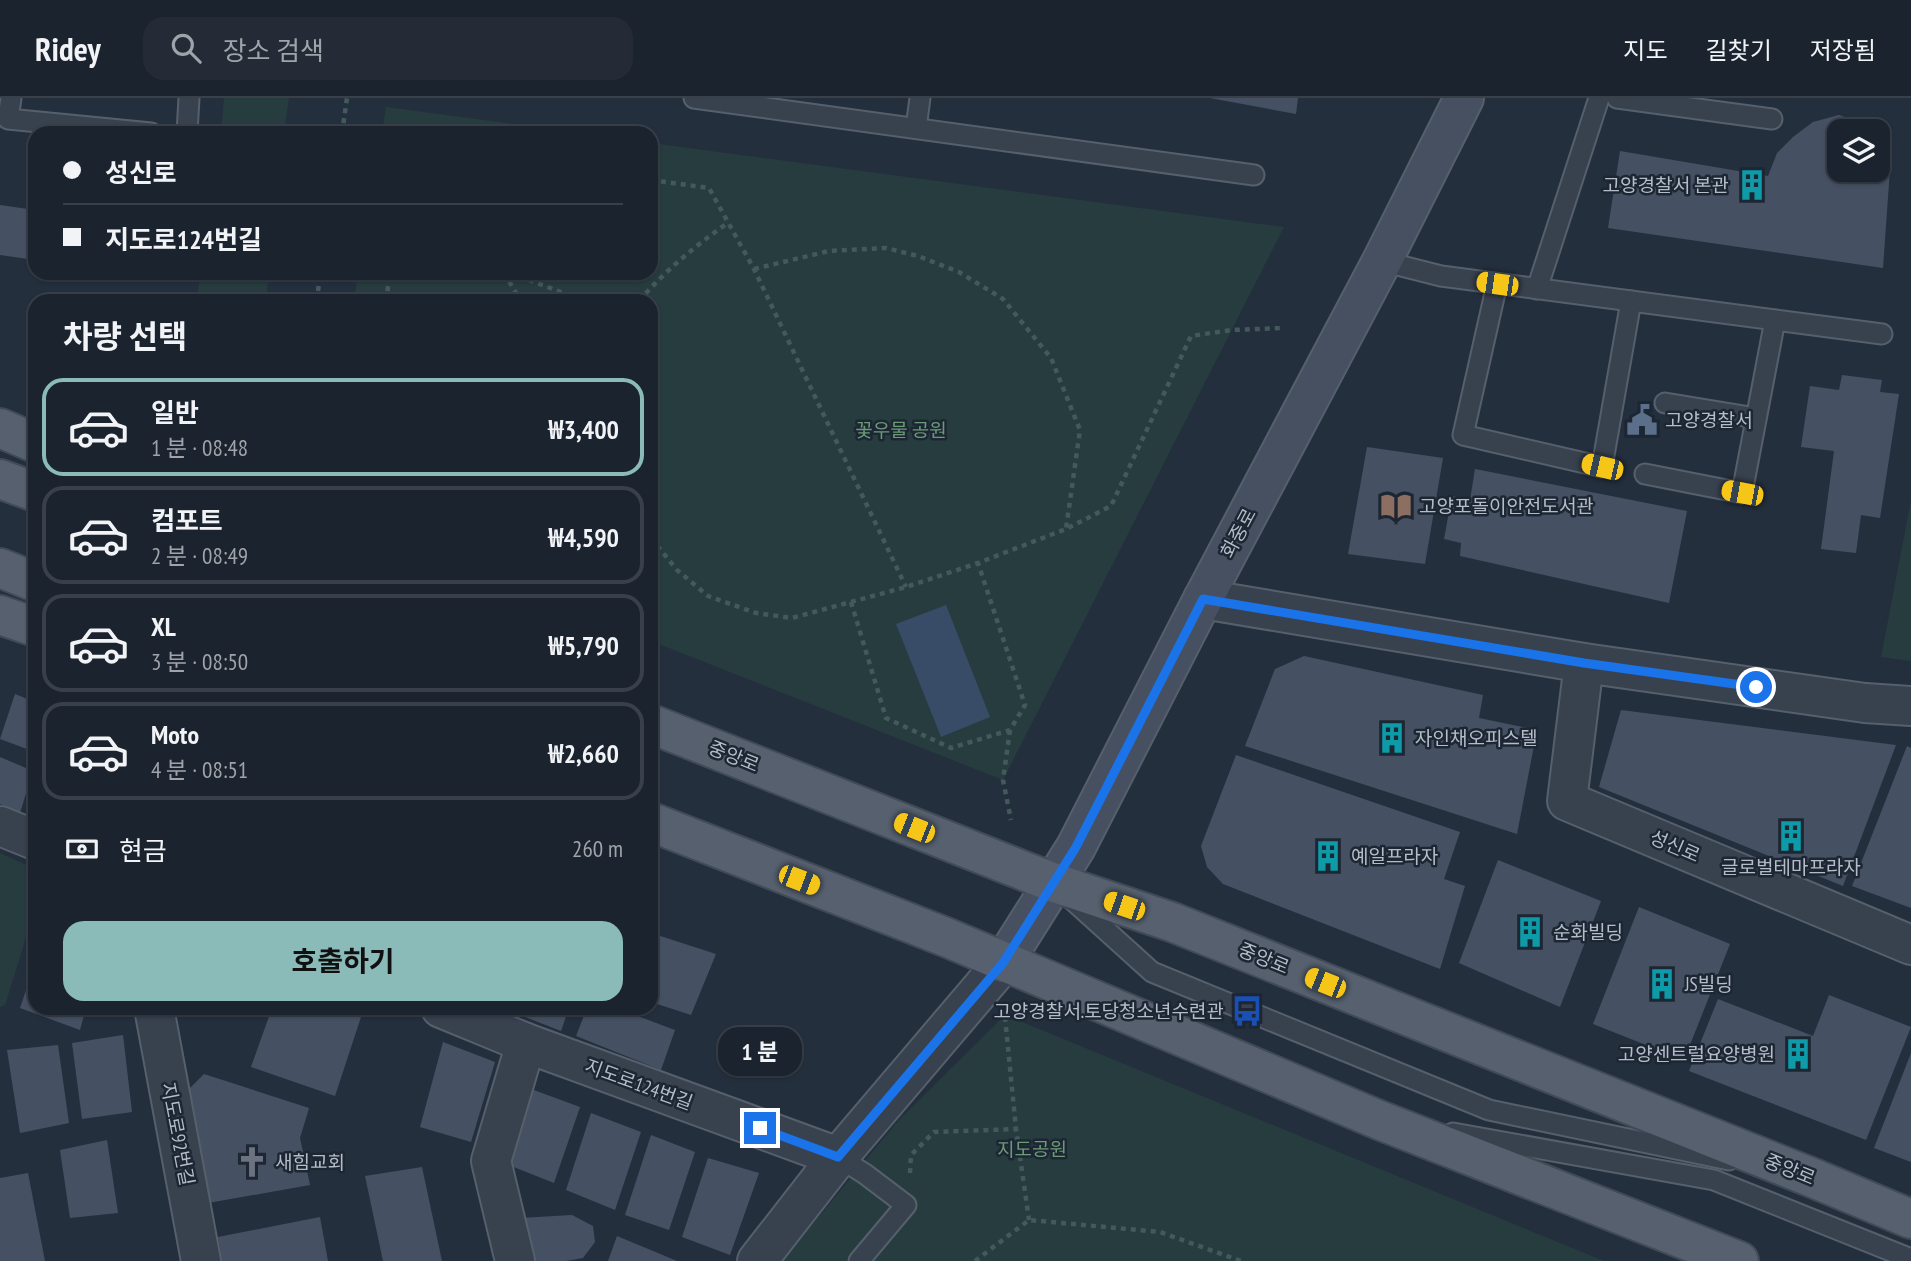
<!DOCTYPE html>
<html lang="ko">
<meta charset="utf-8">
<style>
:root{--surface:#1b232e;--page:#242b36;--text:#f1f3f6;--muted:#a0a4aa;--line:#39404a;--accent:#8bbbb9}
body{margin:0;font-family:"PT Sans Narrow","Noto Sans KR",sans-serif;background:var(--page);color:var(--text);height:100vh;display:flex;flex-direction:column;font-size:26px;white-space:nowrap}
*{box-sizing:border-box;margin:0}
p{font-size:23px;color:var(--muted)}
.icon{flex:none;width:38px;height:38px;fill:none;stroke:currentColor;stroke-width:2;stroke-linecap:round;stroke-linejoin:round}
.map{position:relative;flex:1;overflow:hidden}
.side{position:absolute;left:28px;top:196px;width:630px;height:721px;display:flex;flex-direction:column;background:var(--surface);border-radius:21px;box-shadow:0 2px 5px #0004,0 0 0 2px var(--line)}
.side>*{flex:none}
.top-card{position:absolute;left:28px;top:28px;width:630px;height:154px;border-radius:21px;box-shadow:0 2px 5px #0004,0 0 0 2px var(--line);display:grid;align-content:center;height:154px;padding:0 35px;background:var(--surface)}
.controls{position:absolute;left:1827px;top:21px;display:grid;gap:14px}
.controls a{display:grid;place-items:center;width:63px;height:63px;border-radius:14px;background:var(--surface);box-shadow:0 2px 5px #0004,0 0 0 2px var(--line);font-size:35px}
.end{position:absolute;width:32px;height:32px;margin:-16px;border:9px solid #1a73e8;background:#fff;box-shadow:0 0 0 4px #fff}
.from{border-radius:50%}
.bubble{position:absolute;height:49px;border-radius:21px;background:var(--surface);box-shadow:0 2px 5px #0004,0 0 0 2px var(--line);font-size:23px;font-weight:700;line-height:49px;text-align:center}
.car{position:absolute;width:21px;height:42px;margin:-21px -10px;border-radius:9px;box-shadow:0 0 5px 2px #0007;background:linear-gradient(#f5c518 24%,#345 0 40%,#f5c518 0 76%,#345 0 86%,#f5c518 0)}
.top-card b{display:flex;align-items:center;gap:24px;height:66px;font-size:26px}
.top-card b+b{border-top:2px solid var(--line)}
.top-card i{width:18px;height:18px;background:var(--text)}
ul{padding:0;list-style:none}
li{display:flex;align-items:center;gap:21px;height:98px;margin:0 14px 10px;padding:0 21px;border:4px solid var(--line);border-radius:21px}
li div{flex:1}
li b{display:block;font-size:26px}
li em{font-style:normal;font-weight:700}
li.on{border-color:var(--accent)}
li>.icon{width:63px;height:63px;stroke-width:1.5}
h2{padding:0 35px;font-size:32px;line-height:84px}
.pay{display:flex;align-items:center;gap:18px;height:77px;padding:0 35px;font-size:26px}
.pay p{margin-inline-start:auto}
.primary-button{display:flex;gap:14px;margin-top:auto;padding:14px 35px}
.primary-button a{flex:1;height:80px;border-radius:21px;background:var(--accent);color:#111;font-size:28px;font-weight:700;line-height:80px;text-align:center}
header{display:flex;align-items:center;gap:42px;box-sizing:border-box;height:98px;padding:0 35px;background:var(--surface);border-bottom:2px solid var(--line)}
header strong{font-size:33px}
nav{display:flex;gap:38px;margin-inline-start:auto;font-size:24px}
.search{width:490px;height:63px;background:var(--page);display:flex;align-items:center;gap:18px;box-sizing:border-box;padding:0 24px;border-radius:21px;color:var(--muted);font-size:26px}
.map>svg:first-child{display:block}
.green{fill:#263c3f}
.water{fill:#394c67}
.building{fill:#455162}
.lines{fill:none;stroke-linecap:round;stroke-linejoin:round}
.service-casing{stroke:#565f6c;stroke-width:23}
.minor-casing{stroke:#565f6c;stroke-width:42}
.tertiary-casing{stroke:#565f6c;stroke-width:42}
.secondary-casing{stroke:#565f6c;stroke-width:42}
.primary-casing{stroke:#414a57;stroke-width:42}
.path{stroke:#44595c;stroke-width:4.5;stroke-dasharray:5 5;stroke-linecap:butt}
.service{stroke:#38414e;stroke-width:19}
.minor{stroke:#38414e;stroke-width:38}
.tertiary{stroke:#38414e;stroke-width:38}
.secondary{stroke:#465061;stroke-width:38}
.primary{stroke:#56606e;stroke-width:38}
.route{stroke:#1a73e8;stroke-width:9}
.labels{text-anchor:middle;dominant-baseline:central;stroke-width:5;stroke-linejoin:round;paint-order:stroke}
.poi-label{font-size:19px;fill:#b4bcc9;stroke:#1d2633;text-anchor:start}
.park-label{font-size:19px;fill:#6b9a76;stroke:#1d2633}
.street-label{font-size:19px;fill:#b4bcc9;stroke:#1d2633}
</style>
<header>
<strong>Ridey</strong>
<div class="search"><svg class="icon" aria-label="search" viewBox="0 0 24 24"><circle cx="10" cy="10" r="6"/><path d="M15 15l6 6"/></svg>장소 검색</div>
<nav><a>지도</a><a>길찾기</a><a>저장됨</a></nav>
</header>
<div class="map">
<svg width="1911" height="1163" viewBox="0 0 1911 1163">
<rect width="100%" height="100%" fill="#242f3e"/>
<g class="green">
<path d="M 224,0 L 289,0 L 284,35 L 221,35 Z"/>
<path d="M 386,9 L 580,35 L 382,35 Z"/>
<path d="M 651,45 L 1284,129 L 1003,682 L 651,543 L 651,203 L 354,203 L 358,175 L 651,175 Z"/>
<path d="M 200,175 L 269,175 L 266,203 L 197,203 Z"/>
<path d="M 1911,402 L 1911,563 L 1881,559 Z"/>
<path d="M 0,755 L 35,771 L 35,811 L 5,907 L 0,909 Z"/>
<path d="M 1005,917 L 1604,1163 L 782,1163 L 898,1023 Z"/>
</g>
<path class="water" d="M 946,507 L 990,619 L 941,639 L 896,526 Z"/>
<g class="building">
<path d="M 1210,0 L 1298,0 L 1296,16 Z"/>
<path d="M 1839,17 L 1865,26 L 1870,33 L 1839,33 L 1839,72 L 1878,72 L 1878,43 L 1890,71 L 1883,170 L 1608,130 L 1620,53 L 1768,78 L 1777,55 L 1793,39 L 1813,24 Z"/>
<path d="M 0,107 L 35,112 L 35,162 L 0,157 Z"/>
<path d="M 135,175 L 185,175 L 184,184 Z"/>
<path d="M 1842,277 L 1882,282 L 1880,294 L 1899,296 L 1880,420 L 1861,417 L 1856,455 L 1821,451 L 1834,353 L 1801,349 L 1810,288 L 1839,292 Z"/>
<path d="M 1367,349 L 1443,360 L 1425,466 L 1348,456 Z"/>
<path d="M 1475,371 L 1687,413 L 1669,505 L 1460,458 L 1461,445 L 1444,441 L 1452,398 L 1470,402 Z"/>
<path d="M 1304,558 L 1483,597 L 1479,620 L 1537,632 L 1517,736 L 1245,648 L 1275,571 Z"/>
<path d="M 15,596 L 35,604 L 35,654 L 0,641 Z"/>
<path d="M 1621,612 L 1896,647 L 1843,788 L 1599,689 Z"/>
<path d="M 1907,648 L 1911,650 L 1911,810 L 1852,788 Z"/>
<path d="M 1236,657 L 1460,734 L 1444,781 L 1465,788 L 1440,871 L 1223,786 L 1207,769 L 1201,748 Z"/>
<path d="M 0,659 L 33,673 L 20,715 L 0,706 Z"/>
<path d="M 1498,762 L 1601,803 L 1560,909 L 1459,865 Z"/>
<path d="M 1639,809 L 1730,846 L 1684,962 L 1593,926 Z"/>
<path d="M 651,835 L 716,856 L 691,917 L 651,904 Z"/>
<path d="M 35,865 L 35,910 L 86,910 L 80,932 L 20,910 Z"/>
<path d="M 1829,897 L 1911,929 L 1866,1042 L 1689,973 L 1718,901 L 1813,938 Z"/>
<path d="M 272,910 L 353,910 L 363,913 L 335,998 L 251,969 Z"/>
<path d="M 502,910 L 569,910 L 561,933 Z"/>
<path d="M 587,910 L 616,910 L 675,932 L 661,972 L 576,938 Z"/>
<path d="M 123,937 L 132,1014 L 82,1021 L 72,945 Z"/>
<path d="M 443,944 L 495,964 L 471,1044 L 420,1029 Z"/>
<path d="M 58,947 L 69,1025 L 20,1035 L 7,952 Z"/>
<path d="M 1911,955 L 1911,1064 L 1874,1050 Z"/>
<path d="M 204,976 L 309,1010 L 300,1040 L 310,1087 L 208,1105 L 185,995 Z"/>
<path d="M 531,991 L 580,1009 L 554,1085 L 506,1066 Z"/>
<path d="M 591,1015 L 641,1034 L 615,1112 L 566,1092 Z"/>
<path d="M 651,1037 L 695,1054 L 669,1132 L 625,1117 Z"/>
<path d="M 107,1042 L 118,1115 L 70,1120 L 60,1052 Z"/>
<path d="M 708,1060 L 759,1075 L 730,1157 L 682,1139 Z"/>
<path d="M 422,1069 L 442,1163 L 383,1163 L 365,1078 Z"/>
<path d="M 28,1075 L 45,1163 L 0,1163 L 0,1080 Z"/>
<path d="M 572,1117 L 593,1128 L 595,1144 L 583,1160 L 566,1163 L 530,1163 L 520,1120 Z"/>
<path d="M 320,1119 L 328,1163 L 222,1163 L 218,1139 Z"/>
<path d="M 617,1138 L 677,1163 L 608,1163 Z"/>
</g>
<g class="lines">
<defs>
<g id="service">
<path d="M 11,0 L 8,21 L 151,35"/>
<path d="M 694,0 L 1254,77"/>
<path d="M 1617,0 L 1772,21"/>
<path d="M 916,30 L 920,0"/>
<path d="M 187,35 L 189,0"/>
<path d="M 1382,163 L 1441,178 L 1882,236"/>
<path d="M 1497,186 L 1463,337 L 1602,369 L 1631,203"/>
<path d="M 1537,191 L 1599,0"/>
<path d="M 1665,305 L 1756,320"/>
<path d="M 1645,376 L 1742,395 L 1775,222"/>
<path d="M 1068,798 L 1152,874 L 1489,1012 L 1729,1062"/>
<path d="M 1453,1035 L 1714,1082 L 1911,1161"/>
<path d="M 838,1059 L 865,1076 L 906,1107 L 859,1163"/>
</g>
<g id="minor">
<path d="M 1584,565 L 1567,703 L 1911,847"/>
<path d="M 0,728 L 35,742"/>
<path d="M 154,910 L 201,1163"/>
<path d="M 441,910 L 526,945 L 838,1059"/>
<path d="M 515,1163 L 491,1063 L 526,945"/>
<path d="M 757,1163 L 838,1059 L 1003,865"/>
</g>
<path id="tertiary" d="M 1203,501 L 1584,565 L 1865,605 L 1911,608"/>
<path id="secondary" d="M 1003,865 L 1076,749 L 1203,501 L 1382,163 L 1464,0"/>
<g id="primary">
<path d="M 0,330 L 35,345"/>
<path d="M 0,381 L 35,394"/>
<path d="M 0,470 L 35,484"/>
<path d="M 0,517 L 35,529"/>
<path d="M 651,626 L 1052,784 L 1172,824 L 1813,1080 L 1911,1121"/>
<path d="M 651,724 L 948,840 L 1379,1022 L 1739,1163"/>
</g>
</defs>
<use href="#service" class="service-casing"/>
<use href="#minor" class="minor-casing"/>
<use href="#tertiary" class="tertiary-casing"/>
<use href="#secondary" class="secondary-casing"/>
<use href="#primary" class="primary-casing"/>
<g class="path">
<path d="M 342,35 L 347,0"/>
<path d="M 651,82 L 709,90 L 754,171 L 906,489"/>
<path d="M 754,171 L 829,153 L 886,150 L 918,158 L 959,174 L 1003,201 L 1051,260 L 1080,332 L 1066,431"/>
<path d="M 504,175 L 521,203"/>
<path d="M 510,175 L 585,203"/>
<path d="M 317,203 L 320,175"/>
<path d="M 386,203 L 390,175"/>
<path d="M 639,203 C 666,172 695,148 729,124"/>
<path d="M 651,440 L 677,472 L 708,498 L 756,515 L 792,520 L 906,489 L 978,465 L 1066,431 L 1111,408 L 1191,238 L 1231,232 L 1283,230"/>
<path d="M 851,504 L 886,620 L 951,650 L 1010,632 L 1025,607 L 978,465"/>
<path d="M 1010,632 L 1003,682 L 1011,722"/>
<path d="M 1005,919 L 1016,1031 L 1029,1122"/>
<path d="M 910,1075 L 911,1057 L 934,1034 L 1016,1031"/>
<path d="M 975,1163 L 1029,1122 L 1160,1134 L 1241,1163"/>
</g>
<use href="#service" class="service"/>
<use href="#minor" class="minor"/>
<use href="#tertiary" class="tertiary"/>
<use href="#secondary" class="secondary"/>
<use href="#primary" class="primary"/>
</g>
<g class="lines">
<path class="route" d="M 760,1030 L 838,1059 L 1003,865 L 1076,749 L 1203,501 L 1584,565 L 1756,589"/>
</g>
<defs>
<symbol id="building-bare" viewBox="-9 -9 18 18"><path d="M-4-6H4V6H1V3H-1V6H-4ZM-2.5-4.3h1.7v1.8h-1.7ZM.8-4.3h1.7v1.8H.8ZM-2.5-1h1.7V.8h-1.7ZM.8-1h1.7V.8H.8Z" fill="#0f9aa8" stroke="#1d2633" stroke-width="2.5" paint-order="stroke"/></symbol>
<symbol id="civic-bare" viewBox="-9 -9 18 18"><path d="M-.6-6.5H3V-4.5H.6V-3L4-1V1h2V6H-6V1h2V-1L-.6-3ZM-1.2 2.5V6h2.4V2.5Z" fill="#5c6f8a" stroke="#1d2633" stroke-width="2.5" paint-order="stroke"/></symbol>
<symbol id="library-bare" viewBox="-9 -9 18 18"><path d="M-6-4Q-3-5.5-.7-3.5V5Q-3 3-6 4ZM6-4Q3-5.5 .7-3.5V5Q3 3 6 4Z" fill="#8d6e63" stroke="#1d2633" stroke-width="2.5" paint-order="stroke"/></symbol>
<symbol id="bus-bare" viewBox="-9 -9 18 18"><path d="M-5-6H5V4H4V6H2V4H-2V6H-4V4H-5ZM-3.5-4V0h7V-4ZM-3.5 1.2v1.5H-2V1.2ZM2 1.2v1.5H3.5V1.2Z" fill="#1a4fb4" stroke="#1d2633" stroke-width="2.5" paint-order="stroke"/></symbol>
<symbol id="church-bare" viewBox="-9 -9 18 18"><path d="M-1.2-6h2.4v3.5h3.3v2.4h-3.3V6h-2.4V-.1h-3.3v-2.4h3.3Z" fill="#6b7280" stroke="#1d2633" stroke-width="2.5" paint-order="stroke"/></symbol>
</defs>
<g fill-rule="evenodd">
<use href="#building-bare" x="1730" y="65" width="44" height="44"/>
<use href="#civic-bare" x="1620" y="300" width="44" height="44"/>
<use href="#library-bare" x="1374" y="386" width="44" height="44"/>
<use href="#building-bare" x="1370" y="618" width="44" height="44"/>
<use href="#building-bare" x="1769" y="716" width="44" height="44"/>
<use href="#building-bare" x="1306" y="736" width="44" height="44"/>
<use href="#building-bare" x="1508" y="812" width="44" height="44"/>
<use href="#building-bare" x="1640" y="864" width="44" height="44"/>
<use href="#bus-bare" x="1225" y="891" width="44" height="44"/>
<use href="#building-bare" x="1776" y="934" width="44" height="44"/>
<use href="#church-bare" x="230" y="1042" width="44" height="44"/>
</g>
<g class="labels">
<g class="poi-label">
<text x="1729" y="87" text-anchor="end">고양경찰서 본관</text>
<text x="1665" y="322">고양경찰서</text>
<text x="1419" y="408">고양포돌이안전도서관</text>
<text x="1415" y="640">자인채오피스텔</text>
<text x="1351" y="758">예일프라자</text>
<text x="1791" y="769" text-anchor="middle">글로벌테마프라자</text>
<text x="1553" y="834">순화빌딩</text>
<text x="1685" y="886">JS빌딩</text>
<text x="1224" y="913" text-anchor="end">고양경찰서.토당청소년수련관</text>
<text x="1775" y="956" text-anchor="end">고양센트럴요양병원</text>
<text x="275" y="1064">새힘교회</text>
</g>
<g class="park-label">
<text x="901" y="332">꽃우물 공원</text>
<text x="1032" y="1051">지도공원</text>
</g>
<g class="street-label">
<text transform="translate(1238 435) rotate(-62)">화중로</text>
<text transform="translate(734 658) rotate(22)">중앙로</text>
<text transform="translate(1675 748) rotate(23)">성신로</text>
<text transform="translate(1264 860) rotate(22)">중앙로</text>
<text transform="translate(639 986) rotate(20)">지도로124번길</text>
<text transform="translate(178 1036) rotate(79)">지도로92번길</text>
<text transform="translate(1790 1071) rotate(22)">중앙로</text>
</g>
</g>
</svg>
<div class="controls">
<a><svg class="icon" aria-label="layers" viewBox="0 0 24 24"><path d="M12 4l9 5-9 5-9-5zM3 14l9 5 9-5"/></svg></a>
</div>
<i class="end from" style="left:1756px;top:589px"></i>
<i class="end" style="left:760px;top:1030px"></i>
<div class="bubble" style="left:718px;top:929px;width:84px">1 분</div>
<i class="car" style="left:1497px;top:186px;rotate:278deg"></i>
<i class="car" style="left:1602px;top:369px;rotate:283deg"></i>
<i class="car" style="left:1742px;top:395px;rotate:281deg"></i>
<i class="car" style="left:914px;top:730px;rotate:292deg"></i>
<i class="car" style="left:799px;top:782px;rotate:111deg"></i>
<i class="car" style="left:1124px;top:808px;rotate:289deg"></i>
<i class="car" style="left:1325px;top:885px;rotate:292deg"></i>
<div class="top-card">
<b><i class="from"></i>성신로</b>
<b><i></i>지도로124번길</b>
</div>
<section class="side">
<h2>차량 선택</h2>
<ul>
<li class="on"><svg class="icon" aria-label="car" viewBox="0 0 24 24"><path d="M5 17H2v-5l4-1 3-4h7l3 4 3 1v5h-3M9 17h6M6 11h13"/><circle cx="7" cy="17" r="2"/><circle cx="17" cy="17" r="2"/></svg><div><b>일반</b><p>1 분 · 08:48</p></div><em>₩3,400</em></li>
<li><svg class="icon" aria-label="car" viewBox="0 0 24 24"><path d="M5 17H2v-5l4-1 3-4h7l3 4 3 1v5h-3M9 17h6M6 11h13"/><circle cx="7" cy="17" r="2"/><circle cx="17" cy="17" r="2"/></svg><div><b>컴포트</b><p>2 분 · 08:49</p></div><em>₩4,590</em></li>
<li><svg class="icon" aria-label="car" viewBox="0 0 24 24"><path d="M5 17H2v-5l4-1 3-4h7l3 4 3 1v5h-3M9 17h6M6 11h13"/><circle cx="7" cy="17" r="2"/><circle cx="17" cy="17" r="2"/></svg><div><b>XL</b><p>3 분 · 08:50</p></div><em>₩5,790</em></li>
<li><svg class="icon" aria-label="car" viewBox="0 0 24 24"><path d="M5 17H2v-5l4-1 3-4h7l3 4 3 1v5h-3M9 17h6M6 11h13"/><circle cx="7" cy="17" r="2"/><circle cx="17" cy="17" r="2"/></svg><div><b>Moto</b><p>4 분 · 08:51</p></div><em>₩2,660</em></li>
</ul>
<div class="pay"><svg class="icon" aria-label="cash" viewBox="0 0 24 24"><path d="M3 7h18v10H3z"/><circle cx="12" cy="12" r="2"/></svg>현금<p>260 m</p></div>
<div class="primary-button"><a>호출하기</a></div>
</section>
</div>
